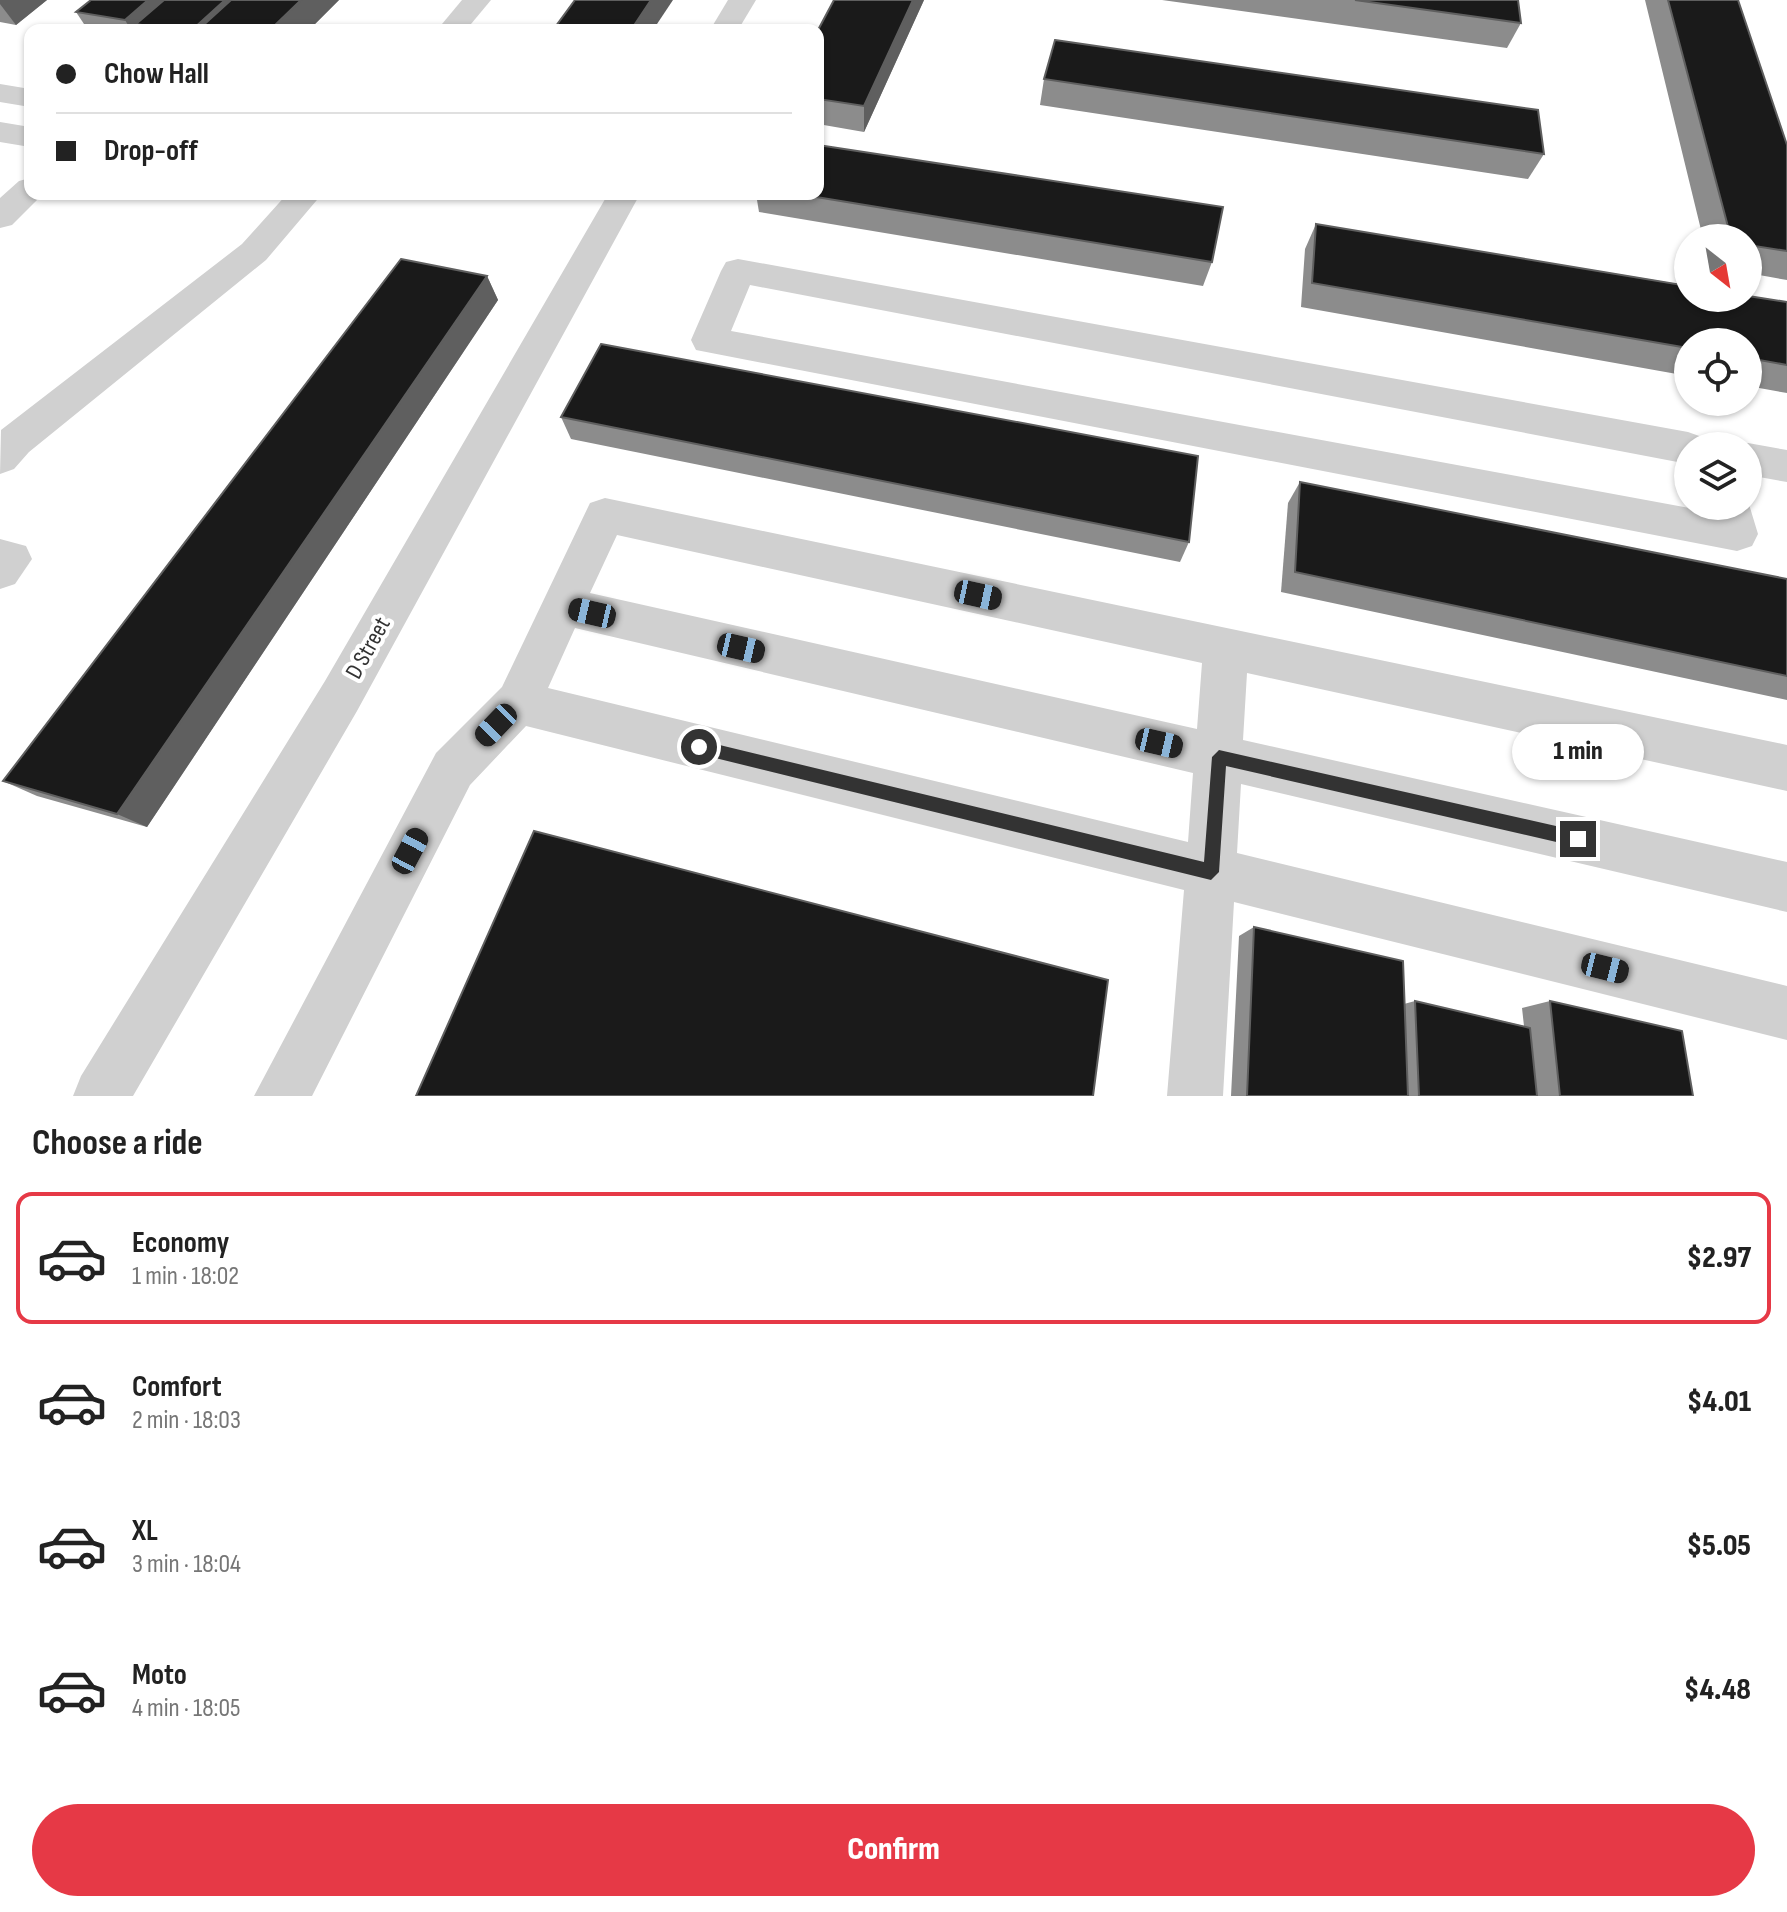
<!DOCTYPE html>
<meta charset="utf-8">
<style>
:root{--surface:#fff;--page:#f6f6f6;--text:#222;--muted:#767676;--line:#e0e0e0;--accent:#e63946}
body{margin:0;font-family:"Sofia Sans Condensed",sans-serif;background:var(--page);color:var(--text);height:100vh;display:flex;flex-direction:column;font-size:30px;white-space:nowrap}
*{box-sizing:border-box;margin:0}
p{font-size:26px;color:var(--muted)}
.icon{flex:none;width:44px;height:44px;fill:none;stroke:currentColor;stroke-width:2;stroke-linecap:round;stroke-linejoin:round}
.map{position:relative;height:1096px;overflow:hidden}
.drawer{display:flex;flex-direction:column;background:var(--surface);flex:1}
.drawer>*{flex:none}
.top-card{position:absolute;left:24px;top:24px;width:800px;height:176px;border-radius:16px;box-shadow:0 2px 6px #0004;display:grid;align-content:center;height:176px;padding:0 32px;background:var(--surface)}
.needle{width:52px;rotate:149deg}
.controls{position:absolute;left:1674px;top:224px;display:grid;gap:16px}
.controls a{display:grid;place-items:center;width:88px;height:88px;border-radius:50%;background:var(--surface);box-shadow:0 2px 6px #0004;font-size:40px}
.end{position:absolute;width:36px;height:36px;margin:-18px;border:10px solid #333;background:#fff;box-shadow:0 0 0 4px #fff}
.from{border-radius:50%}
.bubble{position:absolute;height:56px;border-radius:28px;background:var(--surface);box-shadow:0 2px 6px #0004;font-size:26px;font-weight:800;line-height:56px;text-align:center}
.car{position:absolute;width:24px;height:48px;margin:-24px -12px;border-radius:10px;box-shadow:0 0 6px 2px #0007;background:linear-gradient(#222 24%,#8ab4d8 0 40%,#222 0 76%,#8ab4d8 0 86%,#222 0)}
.top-card b{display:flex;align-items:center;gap:28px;height:76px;font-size:30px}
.top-card b+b{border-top:2px solid var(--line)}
.top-card i{width:20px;height:20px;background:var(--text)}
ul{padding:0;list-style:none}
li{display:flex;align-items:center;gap:24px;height:132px;margin:0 16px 12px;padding:0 16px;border:4px solid transparent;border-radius:16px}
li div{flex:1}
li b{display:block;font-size:30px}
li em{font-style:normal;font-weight:800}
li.active{border-color:var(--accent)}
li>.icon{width:72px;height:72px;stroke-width:1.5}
h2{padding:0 32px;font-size:36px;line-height:96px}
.primary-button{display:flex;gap:16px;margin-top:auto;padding:16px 32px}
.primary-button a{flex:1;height:92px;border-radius:48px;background:var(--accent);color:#fff;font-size:32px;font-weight:800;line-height:92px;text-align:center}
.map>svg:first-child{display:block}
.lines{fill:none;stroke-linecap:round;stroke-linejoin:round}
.minor{fill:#d0d0d0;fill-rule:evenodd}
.wall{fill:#8c8c8c}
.shaded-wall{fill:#5f5f5f}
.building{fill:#1a1a1a;stroke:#5f5f5f;stroke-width:2}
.route{fill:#333}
.labels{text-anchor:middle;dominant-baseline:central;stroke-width:8;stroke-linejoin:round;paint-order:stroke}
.street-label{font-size:24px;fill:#333;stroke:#fff}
</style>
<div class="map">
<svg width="1787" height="1096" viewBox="0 0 1787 1096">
<rect width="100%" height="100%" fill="#fff"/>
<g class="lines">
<g class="minor">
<path d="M 462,0 L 491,0 L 466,30 L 437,30 Z"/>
<path d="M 728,0 L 756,0 L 738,30 L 710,30 Z"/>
<path d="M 0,84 L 30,89 L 30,107 L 0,102 Z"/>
<path d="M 0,122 L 30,127 L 30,147 L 0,142 Z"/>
<path d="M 30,178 L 30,194 L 43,194 L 12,225 L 0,228 L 0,198 L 19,181 Z"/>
<path d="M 287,194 L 322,194 L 266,260 L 29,452 L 14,469 L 0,474 L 1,430 L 242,244 Z"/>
<path d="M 608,194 L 640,194 L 357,711 L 133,1096 L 73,1096 L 81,1076 L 325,681 Z"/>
<path d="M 738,259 L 1688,432 L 1702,437 L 1707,446 L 1688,446 L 1688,464 L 750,285 L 731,331 L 1711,512 L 1710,506 L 1748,506 L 1748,501 L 1758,534 L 1752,546 L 1737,551 L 696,350 L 691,340 L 721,271 L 726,262 Z"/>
<path d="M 1748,443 L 1787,450 L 1787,482 L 1748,475 L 1748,446 L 1739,446 Z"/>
<path d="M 605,498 L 1787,745 L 1787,791 L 1247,673 L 1243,740 L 1787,862 L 1787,912 L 1241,784 L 1237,853 L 1787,986 L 1787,1040 L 1234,902 L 1223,1096 L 1167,1096 L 1184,890 L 526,726 L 470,785 L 312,1096 L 254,1096 L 436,753 L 502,687 L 590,503 ZM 617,535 L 1202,663 L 1197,729 L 590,593 ZM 575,628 L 1193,773 L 1188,842 L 548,688 Z"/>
<path d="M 0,539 L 26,546 L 32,559 L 15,584 L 0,589 Z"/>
</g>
</g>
<g class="wall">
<path d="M 0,0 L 47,0 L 16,25 L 0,22 Z"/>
<path d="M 339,0 L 309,30 L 88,30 L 76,12 Z"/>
<path d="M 924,0 L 864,132 L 818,124 L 818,30 Z"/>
<path d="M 1162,0 L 1518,0 L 1521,23 L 1507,48 Z"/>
<path d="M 1645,0 L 1738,0 L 1787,145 L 1787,280 L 1748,273 L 1748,238 L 1703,238 Z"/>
<path d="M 1044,79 L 1544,154 L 1528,179 L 1040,105 Z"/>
<path d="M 756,194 L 818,194 L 1212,262 L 1203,286 L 759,212 Z"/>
<path d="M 1316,224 L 1787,302 L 1787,393 L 1748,386 L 1748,342 L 1688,342 L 1688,376 L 1301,307 L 1305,249 Z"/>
<path d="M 487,276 L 498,300 L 147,827 L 37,796 L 3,781 Z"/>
<path d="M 561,417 L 1189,542 L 1180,562 L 571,439 Z"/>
<path d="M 1300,482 L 1787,579 L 1787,700 L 1281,592 L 1288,503 Z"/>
<path d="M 1254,927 L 1404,1004 L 1415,1001 L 1524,1026 L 1522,1008 L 1550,1001 L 1693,1096 L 1231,1096 L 1239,936 Z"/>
</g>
<g class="shaded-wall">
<path d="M 0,0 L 47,0 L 16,25 L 0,4 Z"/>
<path d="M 148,0 L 193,0 L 136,24 L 140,30 L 131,30 L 125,20 Z"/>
<path d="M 225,0 L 267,0 L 235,30 L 192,30 Z"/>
<path d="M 301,0 L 339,0 L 309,30 L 270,30 Z"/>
<path d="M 651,0 L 673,0 L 653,30 L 631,30 Z"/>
<path d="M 913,0 L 924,0 L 864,132 L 864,106 Z"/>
<path d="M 487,276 L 498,300 L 147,827 L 117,814 Z"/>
</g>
<g class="building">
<path d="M 91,0 L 148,0 L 125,20 L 76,12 Z"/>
<path d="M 164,0 L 225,0 L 192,30 L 171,30 L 136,24 Z"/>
<path d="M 231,0 L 301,0 L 270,30 L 198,30 Z"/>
<path d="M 575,0 L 651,0 L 631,30 L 553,30 Z"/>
<path d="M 834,0 L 913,0 L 864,106 L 818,99 L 818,30 Z"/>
<path d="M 1355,0 L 1518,0 L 1521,23 Z"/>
<path d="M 1668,0 L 1738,0 L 1787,145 L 1787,251 L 1748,245 L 1748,238 L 1731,238 Z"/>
<path d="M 1055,40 L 1538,110 L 1544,154 L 1044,79 Z"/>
<path d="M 818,145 L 1223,207 L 1212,262 L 798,194 L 818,194 Z"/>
<path d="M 1316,224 L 1688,286 L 1688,298 L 1748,298 L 1748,296 L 1787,302 L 1787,365 L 1748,358 L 1748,342 L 1688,342 L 1688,348 L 1312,283 Z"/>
<path d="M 401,259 L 487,276 L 117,814 L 3,781 Z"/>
<path d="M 601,344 L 1198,456 L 1189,542 L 561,417 Z"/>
<path d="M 1300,482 L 1787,579 L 1787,676 L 1295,572 Z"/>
<path d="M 534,831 L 1108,980 L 1093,1096 L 416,1096 Z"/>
<path d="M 1254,927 L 1403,961 L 1408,1096 L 1247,1096 Z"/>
<path d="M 1415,1001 L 1530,1028 L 1537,1096 L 1419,1096 Z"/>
<path d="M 1550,1001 L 1682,1031 L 1693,1096 L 1560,1096 Z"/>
</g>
<path class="route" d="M 699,740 L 1204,862 L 1212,757 L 1219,750 L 1578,831 L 1585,839 L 1578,847 L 1226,766 L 1219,872 L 1211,880 L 699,754 L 691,747 Z"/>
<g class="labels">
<g class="street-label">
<text transform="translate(368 648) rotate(-61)">D Street</text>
</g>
</g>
</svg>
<div class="controls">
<a><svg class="needle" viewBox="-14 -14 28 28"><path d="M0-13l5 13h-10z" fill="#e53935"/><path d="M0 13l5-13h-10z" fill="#767676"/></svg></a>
<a><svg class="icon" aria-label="locate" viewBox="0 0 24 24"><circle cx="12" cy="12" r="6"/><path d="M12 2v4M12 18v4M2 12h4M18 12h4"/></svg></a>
<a><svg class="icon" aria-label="layers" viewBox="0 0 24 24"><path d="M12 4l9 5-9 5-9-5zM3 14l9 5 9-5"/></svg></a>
</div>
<i class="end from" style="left:699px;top:747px"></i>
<i class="end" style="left:1578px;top:839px"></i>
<div class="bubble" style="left:1512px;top:724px;width:132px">1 min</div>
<i class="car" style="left:978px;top:595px;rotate:102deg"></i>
<i class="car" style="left:592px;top:613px;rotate:283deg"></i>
<i class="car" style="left:741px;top:648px;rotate:103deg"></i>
<i class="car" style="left:496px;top:725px;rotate:224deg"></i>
<i class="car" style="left:1159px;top:743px;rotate:103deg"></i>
<i class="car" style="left:410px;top:851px;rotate:28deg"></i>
<i class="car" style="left:1605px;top:968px;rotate:104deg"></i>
<div class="top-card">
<b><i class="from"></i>Chow Hall</b>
<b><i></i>Drop-off</b>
</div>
</div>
<section class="drawer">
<h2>Choose a ride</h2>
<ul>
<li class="active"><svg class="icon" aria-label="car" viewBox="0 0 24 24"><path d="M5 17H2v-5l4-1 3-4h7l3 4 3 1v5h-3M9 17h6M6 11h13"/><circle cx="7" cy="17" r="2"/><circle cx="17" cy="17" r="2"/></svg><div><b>Economy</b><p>1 min · 18:02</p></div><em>$2.97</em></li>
<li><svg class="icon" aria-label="car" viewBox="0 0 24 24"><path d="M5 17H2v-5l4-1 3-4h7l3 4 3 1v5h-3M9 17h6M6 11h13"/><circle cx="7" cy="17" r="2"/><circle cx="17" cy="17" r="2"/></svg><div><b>Comfort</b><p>2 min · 18:03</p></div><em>$4.01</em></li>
<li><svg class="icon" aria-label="car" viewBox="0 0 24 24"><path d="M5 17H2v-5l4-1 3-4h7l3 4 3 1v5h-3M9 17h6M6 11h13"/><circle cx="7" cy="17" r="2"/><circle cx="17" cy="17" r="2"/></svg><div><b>XL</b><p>3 min · 18:04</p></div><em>$5.05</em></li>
<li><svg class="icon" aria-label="car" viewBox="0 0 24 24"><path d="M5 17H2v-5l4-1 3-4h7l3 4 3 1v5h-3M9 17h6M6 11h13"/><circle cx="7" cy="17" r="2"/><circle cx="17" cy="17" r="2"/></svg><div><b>Moto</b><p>4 min · 18:05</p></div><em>$4.48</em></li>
</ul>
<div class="primary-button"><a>Confirm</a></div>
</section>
